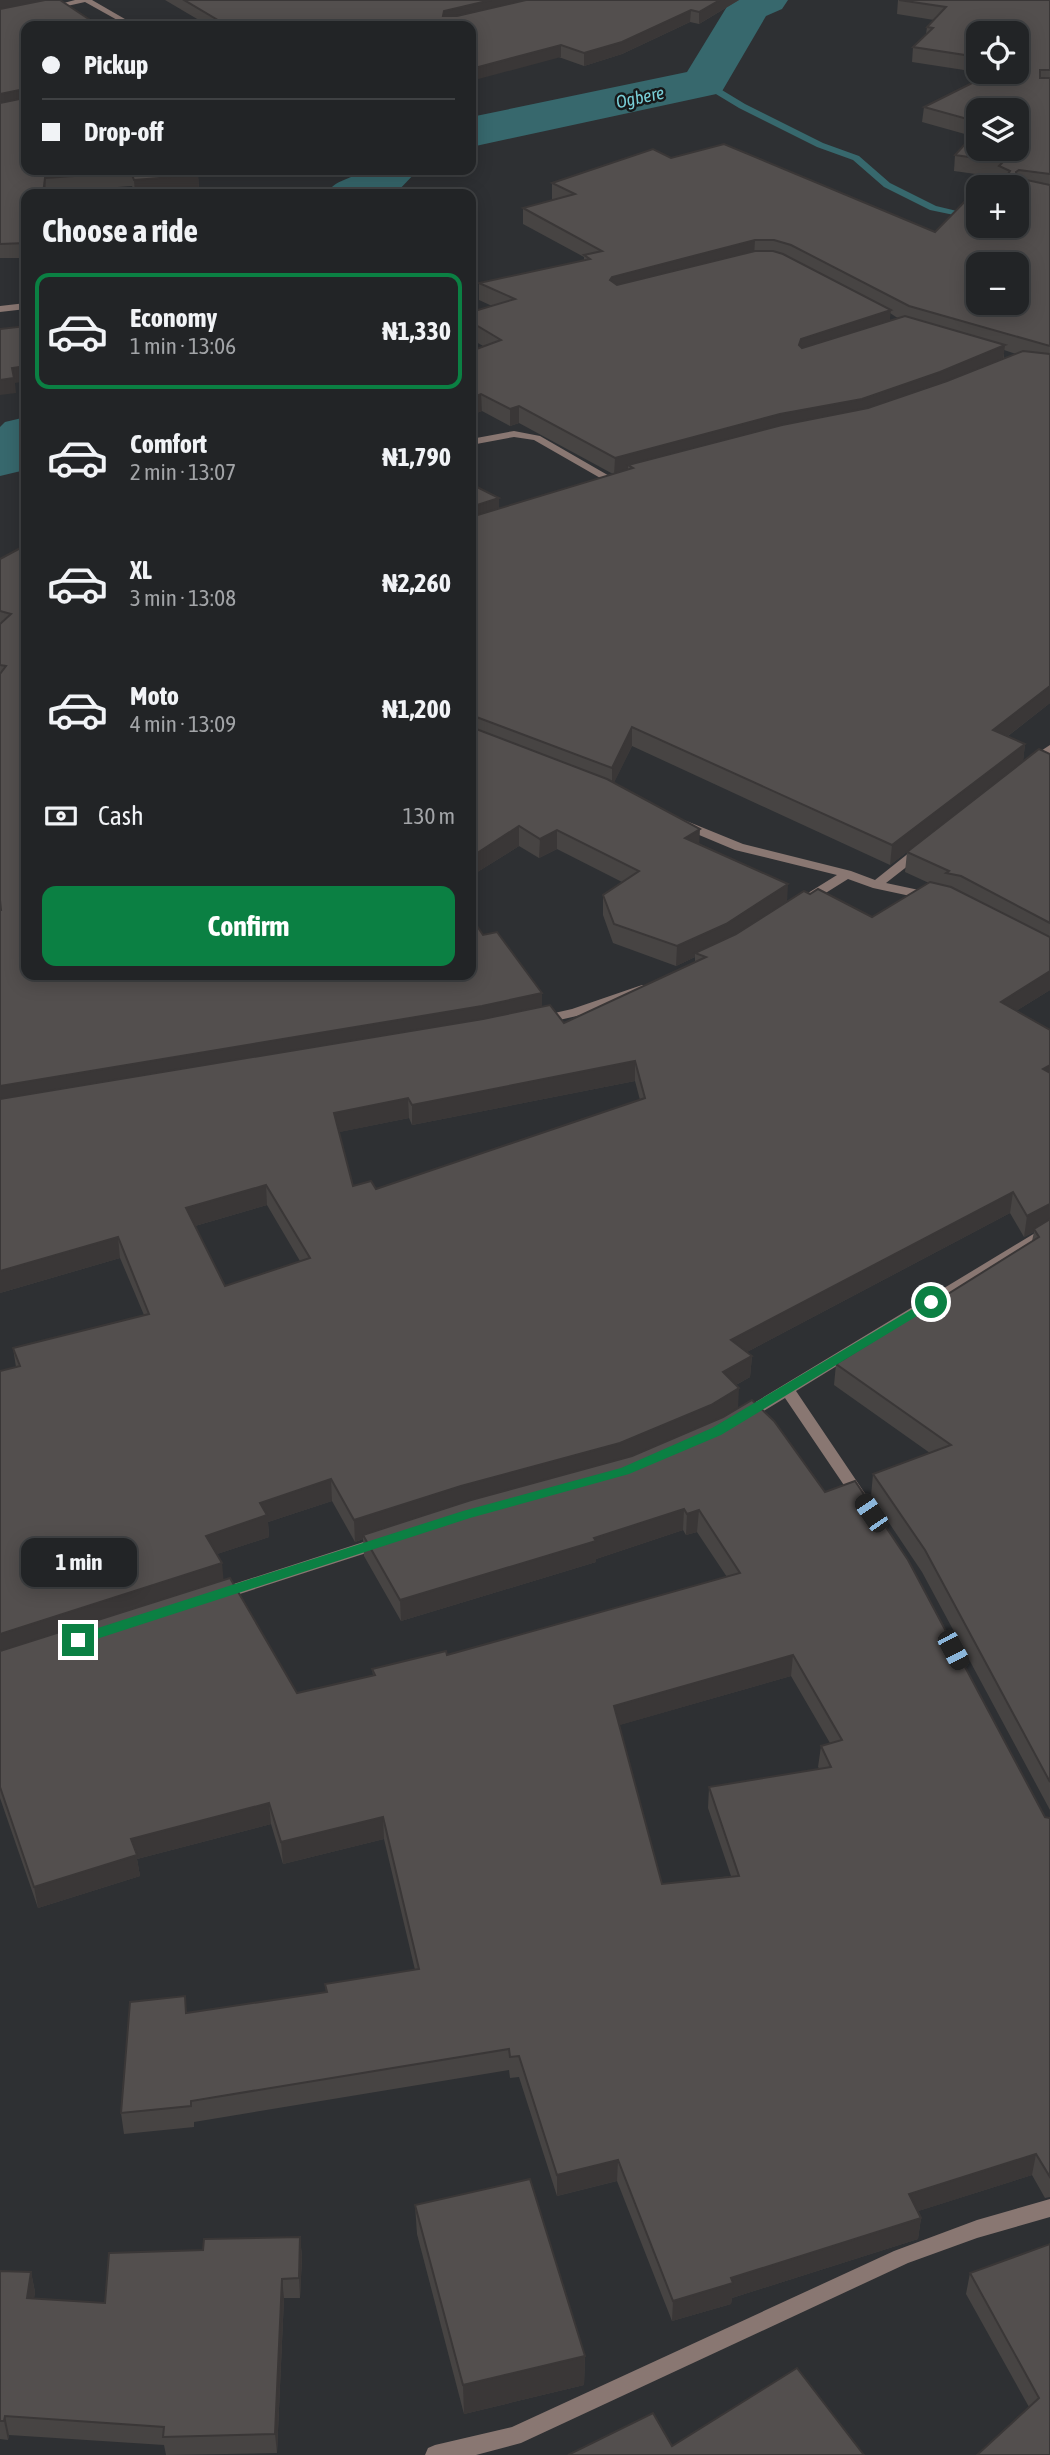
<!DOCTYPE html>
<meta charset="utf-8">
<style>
:root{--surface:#222426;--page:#2a2c2e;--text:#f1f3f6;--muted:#a2a4a7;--line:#3f4143;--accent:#0b8043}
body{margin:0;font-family:"Asap Condensed",sans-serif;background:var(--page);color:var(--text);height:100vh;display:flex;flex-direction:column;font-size:26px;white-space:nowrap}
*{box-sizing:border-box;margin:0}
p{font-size:23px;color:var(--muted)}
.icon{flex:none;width:38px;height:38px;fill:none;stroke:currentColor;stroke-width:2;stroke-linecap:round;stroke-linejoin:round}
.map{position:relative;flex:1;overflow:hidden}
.panel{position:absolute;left:21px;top:189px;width:455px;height:791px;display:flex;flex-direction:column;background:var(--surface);border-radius:14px;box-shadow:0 4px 18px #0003,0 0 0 2px var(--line)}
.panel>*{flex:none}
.banner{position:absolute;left:21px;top:21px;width:455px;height:154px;border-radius:14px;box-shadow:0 4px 18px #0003,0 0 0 2px var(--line);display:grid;align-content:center;height:154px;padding:0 21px;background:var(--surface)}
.fabs{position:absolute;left:966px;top:21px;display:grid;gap:14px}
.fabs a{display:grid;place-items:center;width:63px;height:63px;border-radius:14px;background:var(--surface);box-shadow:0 4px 18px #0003,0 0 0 2px var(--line);font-size:35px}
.end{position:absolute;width:32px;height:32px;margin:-16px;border:9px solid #0b8043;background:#fff;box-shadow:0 0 0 4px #fff}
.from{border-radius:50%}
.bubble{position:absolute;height:49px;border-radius:14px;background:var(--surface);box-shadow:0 4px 18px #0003,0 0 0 2px var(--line);font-size:23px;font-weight:700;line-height:49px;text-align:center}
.car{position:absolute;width:21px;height:42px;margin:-21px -10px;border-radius:9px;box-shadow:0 0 5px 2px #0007;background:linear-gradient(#222 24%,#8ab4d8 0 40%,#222 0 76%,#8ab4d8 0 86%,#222 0)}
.banner b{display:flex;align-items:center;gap:24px;height:66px;font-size:26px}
.banner b+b{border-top:2px solid var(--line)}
.banner i{width:18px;height:18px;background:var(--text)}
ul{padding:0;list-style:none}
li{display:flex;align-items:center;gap:21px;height:116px;margin:0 14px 10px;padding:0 7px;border:4px solid transparent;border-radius:14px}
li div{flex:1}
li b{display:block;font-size:26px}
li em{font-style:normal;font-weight:700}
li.active{border-color:var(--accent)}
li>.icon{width:63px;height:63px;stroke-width:1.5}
h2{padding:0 21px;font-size:32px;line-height:84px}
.pay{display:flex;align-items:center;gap:18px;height:77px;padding:0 21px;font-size:26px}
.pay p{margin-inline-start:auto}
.primary-button{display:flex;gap:14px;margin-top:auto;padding:14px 21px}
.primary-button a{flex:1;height:80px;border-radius:14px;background:var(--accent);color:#fff;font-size:28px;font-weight:700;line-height:80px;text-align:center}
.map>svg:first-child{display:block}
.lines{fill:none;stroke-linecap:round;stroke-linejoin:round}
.stream{fill:#37686d;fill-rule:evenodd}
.river{fill:#37686d;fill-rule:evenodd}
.street{fill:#897772;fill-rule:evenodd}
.wall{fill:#474443;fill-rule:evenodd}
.shaded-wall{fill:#3a3737}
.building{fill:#534f4e;stroke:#3a3737;stroke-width:2;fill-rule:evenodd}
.route{fill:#0b8043}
.labels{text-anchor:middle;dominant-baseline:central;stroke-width:5;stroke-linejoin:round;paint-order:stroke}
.far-water-label{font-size:18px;font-style:italic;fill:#79ced7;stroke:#171819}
</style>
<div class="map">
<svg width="1050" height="2455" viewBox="0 0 1050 2455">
<rect width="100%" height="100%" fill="#2e3033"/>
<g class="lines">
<path class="stream" d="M 701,81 L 707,81 L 745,104 L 823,143 L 859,156 L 890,183 L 936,206 L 978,216 L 978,220 L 930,210 L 884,187 L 853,160 L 817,147 L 739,108 L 701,85 Z"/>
<g class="river">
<path d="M 731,0 L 788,0 L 782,9 L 766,16 L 721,93 L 471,147 L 471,117 L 687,72 Z"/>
<path d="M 363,170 L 418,170 L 395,194 L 326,194 C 337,178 349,181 363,170 Z"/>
<path d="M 26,417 L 26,466 L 21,471 L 0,476 L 0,427 L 5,422 Z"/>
</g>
<g class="street">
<path d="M 75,0 L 92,0 L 137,26 L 128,26 L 85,2 L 49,10 L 45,8 Z"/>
<path d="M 26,303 L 26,309 L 0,312 L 0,306 Z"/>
<path d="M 514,431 L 540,436 L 618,481 L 609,483 L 534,440 L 514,437 L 471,445 L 471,439 Z"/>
<path d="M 1050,745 L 1050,753 L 1035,764 L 1027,764 L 1027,760 Z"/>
<path d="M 684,820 L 743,844 L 851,871 L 875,880 L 915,848 L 923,848 L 923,854 L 886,883 L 933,893 L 935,896 L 929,900 L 873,888 L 848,879 L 808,904 L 800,904 L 798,901 L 800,898 L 837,875 L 735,850 L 680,827 L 678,824 Z"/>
<path d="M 642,985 L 646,986 L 648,989 L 646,992 L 581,1015 L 542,1024 L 536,1020 L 537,1017 L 572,1009 Z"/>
<path d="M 1050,1224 L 1050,1235 L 796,1391 L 864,1492 L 867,1496 L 864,1500 L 854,1500 L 785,1398 L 749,1420 L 739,1420 L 736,1416 L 739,1412 Z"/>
<path d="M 382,1536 L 388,1538 L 390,1542 L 388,1546 L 218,1601 L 212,1599 L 210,1595 L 212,1591 Z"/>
<path d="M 1050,2199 L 1050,2217 L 977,2238 L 908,2263 L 521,2443 L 476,2455 L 425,2455 L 428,2448 L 435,2445 L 512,2427 L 894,2251 L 977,2220 Z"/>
</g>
</g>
<g class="wall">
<path d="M 0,0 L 26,26 L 26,170 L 194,170 L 198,175 L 199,189 L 135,194 L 132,186 L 47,192 L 46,194 L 26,194 L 26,258 L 0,258 L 0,260 Z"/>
<path d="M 165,0 L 739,0 L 699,24 L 690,22 L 622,54 L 584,66 L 471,26 L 209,26 Z"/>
<path d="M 898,0 L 1050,0 L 1050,703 L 1008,736 L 1025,744 L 1023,761 L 1050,754 L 1050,990 L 1016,1011 L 1050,1030 L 1050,1810 L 922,1572 L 871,1496 L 873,1474 L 930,1453 L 834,1385 L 836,1364 L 1032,1241 L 1034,1232 L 1024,1237 L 1010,1213 L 747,1352 L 752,1356 L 750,1377 L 736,1385 L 738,1408 L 1045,1817 L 1050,1818 L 1050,2197 L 1045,2198 L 1032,2175 L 918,2211 L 921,2218 L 918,2239 L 732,2298 L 731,2304 L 672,2321 L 617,2181 L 557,2196 L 519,2077 L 510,2078 L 509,2070 L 194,2122 L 194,2127 L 124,2134 L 121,2113 L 187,2013 L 326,1992 L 325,1984 L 415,1970 L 384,1839 L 283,1864 L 271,1824 L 137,1859 L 140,1876 L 38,1908 L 0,1798 L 0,1371 L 16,1367 L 13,1348 L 144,1315 L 120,1258 L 0,1293 L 0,910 L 1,910 L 0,900 L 0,559 L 26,545 L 26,975 L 483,935 L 542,993 L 542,1006 L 564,1023 L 695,962 L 695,957 L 676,966 L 613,943 L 603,915 L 603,895 L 622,882 L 557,849 L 539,858 L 519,846 L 471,876 L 471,484 L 499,498 L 499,509 L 613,474 L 519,423 L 510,426 L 482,411 L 471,415 L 483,346 L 471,339 L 471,312 L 492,306 L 479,300 L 479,283 L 584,261 L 584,257 L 523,224 L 523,208 L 553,200 L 552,199 L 552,183 L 671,158 L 935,232 L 990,176 L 954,171 L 955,155 L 972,136 L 922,122 L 924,107 L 990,74 L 912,62 L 913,47 L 926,34 L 927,27 L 934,20 L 897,14 ZM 978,33 L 1017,33 L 1017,72 L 978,72 ZM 978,110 L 1017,149 L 978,149 ZM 890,313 L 896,317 L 899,318 L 890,321 ZM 1004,350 L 1016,354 L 1004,359 ZM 632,746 L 890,865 L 937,829 L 907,852 L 905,872 L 929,883 L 872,917 L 787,902 L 700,844 L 614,782 ZM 635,1081 L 640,1100 L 376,1189 L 353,1186 L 339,1132 L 409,1118 L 412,1125 ZM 267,1205 L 300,1261 L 225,1286 L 195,1226 ZM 332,1501 L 355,1542 L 363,1539 L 364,1556 L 401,1621 L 596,1562 L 596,1559 L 683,1530 L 686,1535 L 697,1532 L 727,1577 L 447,1655 L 372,1669 L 373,1675 L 297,1693 L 223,1580 L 217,1554 L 269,1537 L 268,1522 ZM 791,1676 L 830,1743 L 821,1746 L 818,1767 L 820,1769 L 709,1787 L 708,1808 L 731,1876 L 662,1884 L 619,1725 Z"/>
<path d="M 415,2205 L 585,2356 L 584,2385 L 464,2414 L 417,2234 Z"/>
<path d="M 300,2237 L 302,2257 L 300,2298 L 284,2298 L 277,2453 L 166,2455 L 164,2445 L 9,2435 L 8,2440 L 0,2439 L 0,2271 L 31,2272 L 35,2292 L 34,2298 L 105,2303 L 203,2250 Z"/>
<path d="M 1050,2244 L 1050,2455 L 1029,2407 L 966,2294 L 970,2273 Z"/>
</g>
<g class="shaded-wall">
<path d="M 0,0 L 47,0 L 0,13 Z"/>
<path d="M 491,0 L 540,0 L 444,23 L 443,16 L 444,11 Z"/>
<path d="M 720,0 L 739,0 L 699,24 L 699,12 Z"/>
<path d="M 691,10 L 690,22 L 622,54 L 584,66 L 584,53 Z"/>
<path d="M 561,45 L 561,57 L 471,81 L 471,69 Z"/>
<path d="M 24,89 L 25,102 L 0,108 L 0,94 Z"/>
<path d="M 198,175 L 199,189 L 135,194 L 134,180 Z"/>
<path d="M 45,178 L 46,194 L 43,194 Z"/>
<path d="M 755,240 L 754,256 L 611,293 L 610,280 L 612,277 Z"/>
<path d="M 891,310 L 889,326 L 800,356 L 799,345 L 801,339 Z"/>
<path d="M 1005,345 L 1003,362 L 860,416 L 633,468 L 628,465 L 628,472 L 614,475 L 615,458 Z"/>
<path d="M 26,366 L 26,381 L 15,383 L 16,393 L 0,395 L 0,380 L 12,368 Z"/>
<path d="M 481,394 L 482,411 L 471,415 L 471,398 Z"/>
<path d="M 519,406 L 519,423 L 510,426 L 510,409 Z"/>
<path d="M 499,498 L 499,516 L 471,525 L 471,507 Z"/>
<path d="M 1050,686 L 1050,703 L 991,749 L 993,730 Z"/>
<path d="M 632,727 L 632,746 L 612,787 L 612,768 Z"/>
<path d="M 1025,744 L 1023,763 L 890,865 L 892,845 Z"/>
<path d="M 519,826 L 519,846 L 471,876 L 471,857 Z"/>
<path d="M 700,829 L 699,848 L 685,838 Z"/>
<path d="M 557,830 L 557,849 L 539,858 L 540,839 Z"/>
<path d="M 788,884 L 787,904 L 725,944 L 695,953 L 695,957 L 676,966 L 677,946 Z"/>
<path d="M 1050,971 L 1050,990 L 998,1022 L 1001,1002 Z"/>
<path d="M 542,993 L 542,1013 L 0,1107 L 0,1086 Z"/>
<path d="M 635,1061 L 635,1081 L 412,1125 L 412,1105 Z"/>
<path d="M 1050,1065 L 1050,1083 L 1043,1069 Z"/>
<path d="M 408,1098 L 409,1118 L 335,1133 L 334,1113 Z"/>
<path d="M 266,1185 L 267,1205 L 188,1228 L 186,1208 Z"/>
<path d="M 1013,1192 L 1010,1213 L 730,1361 L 731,1340 Z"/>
<path d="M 1050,1204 L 1050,1223 L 1034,1229 L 1034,1232 L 1024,1237 L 1027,1216 Z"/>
<path d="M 118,1237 L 120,1258 L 0,1293 L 0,1271 Z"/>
<path d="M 752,1356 L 750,1377 L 721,1393 L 723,1372 Z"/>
<path d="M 739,1388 L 738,1409 L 710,1426 L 619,1465 L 363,1535 L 363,1539 L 355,1542 L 354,1520 Z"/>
<path d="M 331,1479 L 332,1501 L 268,1522 L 269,1537 L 208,1557 L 206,1536 L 260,1503 Z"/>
<path d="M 684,1509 L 683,1530 L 596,1559 L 596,1562 L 401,1621 L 400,1600 Z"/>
<path d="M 699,1510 L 697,1532 L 686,1535 L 687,1514 Z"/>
<path d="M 222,1563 L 224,1584 L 0,1656 L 0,1634 Z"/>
<path d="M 793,1655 L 791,1676 L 613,1727 L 614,1706 Z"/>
<path d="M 269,1803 L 271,1824 L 137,1859 L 140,1876 L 38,1908 L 34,1887 L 131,1839 Z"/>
<path d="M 383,1817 L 384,1839 L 283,1864 L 281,1842 Z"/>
<path d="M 1036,2154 L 1032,2175 L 906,2215 L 909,2194 Z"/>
<path d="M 618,2160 L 617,2181 L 557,2196 L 557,2175 Z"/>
<path d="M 921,2218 L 918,2239 L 732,2298 L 731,2304 L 672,2321 L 673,2301 L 731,2278 Z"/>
<path d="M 300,2237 L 302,2257 L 300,2298 L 299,2278 Z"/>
<path d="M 31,2272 L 35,2292 L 30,2317 L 27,2298 Z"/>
<path d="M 282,2279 L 284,2298 L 277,2453 L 275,2434 Z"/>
<path d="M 585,2356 L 584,2385 L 464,2414 L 463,2385 Z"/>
<path d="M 5,2416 L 9,2435 L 8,2440 L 4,2421 Z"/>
</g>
<g class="building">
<path d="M 45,0 L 60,0 L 99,26 L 26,26 L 26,91 L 24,89 L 0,94 L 0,9 Z"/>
<path d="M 184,0 L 491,0 L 444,11 L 443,16 L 457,16 L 526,0 L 720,0 L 699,12 L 691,10 L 622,42 L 584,53 L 561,45 L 471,69 L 471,26 L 228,26 Z"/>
<path d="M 899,0 L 1050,0 L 1050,70 L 1040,70 L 1040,78 L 1050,78 L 1050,174 L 1019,170 L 1016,172 L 1017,178 L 1050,185 L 1050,346 L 909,306 L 791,245 L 774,240 L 755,240 L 612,277 L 610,280 L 617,285 L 755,251 L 773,251 L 783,254 L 891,310 L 801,339 L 799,345 L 802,348 L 905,316 L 1005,345 L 940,372 L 862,399 L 780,414 L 615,458 L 519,406 L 510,409 L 481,394 L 471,398 L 471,351 L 501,340 L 471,322 L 471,312 L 515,299 L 479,283 L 590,259 L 584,255 L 602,251 L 523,208 L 575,194 L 552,183 L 653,149 L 671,158 L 724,144 L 935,232 L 978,188 L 978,226 L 1017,226 L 1017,187 L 979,187 L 992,174 L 1008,174 L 1010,171 L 999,166 L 1003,162 L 955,155 L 978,130 L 978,149 L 1017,149 L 1017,110 L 978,110 L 978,122 L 924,107 L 994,72 L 1017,72 L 1017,33 L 978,33 L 978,57 L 913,47 L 933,28 L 927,27 L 946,7 ZM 978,264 L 1017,264 L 1017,303 L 978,303 Z"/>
<path d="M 26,95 L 26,170 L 194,170 L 198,175 L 134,180 L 131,172 L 45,178 L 43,194 L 26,194 L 26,243 L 0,244 L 0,103 L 25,98 Z"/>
<path d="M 26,326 L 26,366 L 12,368 L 14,378 L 0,380 L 0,329 Z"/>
<path d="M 1023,351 L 1050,354 L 1050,686 L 993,730 L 1025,744 L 892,845 L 632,727 L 612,768 L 471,715 L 471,517 L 633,468 L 628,465 L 782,425 L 868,408 L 947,381 Z"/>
<path d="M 471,484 L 499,498 L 471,507 Z"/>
<path d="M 26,545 L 26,975 L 471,975 L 471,917 L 483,935 L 497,932 L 542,993 L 482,1006 L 0,1086 L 0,910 L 1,910 L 0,900 L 0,674 L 6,666 L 0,665 L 0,624 L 11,614 L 0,611 L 0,559 Z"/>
<path d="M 471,727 L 607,779 L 700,829 L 685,838 L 788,884 L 726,924 L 677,946 L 614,924 L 603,895 L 639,871 L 557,830 L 540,839 L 519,826 L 471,857 Z"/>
<path d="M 1039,749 L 1050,754 L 1050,923 L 961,876 L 946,873 L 949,871 L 907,852 Z"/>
<path d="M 930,882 L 951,887 L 1050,937 L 1050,971 L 1001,1002 L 1050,1030 L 1050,1065 L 1043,1069 L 1050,1073 L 1050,1204 L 1027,1216 L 1013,1192 L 731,1340 L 752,1356 L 723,1372 L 739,1388 L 711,1405 L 620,1443 L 461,1486 L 354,1520 L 331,1479 L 260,1503 L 267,1515 L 206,1536 L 222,1563 L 0,1634 L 0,1371 L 20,1366 L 13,1348 L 149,1314 L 118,1237 L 0,1271 L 0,1099 L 483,1019 L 550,1005 L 564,1023 L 706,957 L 695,953 L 736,934 L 804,891 L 810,894 L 818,889 L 872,917 ZM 635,1061 L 645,1098 L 376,1189 L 371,1181 L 353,1186 L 334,1113 L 408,1098 L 412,1105 ZM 266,1185 L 310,1258 L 225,1286 L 186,1208 Z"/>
<path d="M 1050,1219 L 1050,1782 L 925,1550 L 873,1474 L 951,1445 L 836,1364 L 1039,1237 L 1034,1229 Z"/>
<path d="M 752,1400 L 774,1421 L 825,1492 L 855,1481 L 908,1560 L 1045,1817 L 1050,1818 L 1050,2177 L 1036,2154 L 909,2194 L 921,2218 L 731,2278 L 733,2283 L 673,2301 L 618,2160 L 557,2175 L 519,2056 L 510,2057 L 509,2049 L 191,2101 L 191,2106 L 121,2113 L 130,2002 L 185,1996 L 186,2013 L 327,1992 L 325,1984 L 419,1969 L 383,1817 L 281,1842 L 269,1803 L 131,1839 L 137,1855 L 34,1887 L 0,1787 L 0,1651 L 230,1578 L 297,1693 L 375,1675 L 372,1669 L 446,1651 L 447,1655 L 740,1573 L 699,1510 L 687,1514 L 684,1509 L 594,1538 L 596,1541 L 400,1600 L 363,1535 L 471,1500 L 632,1456 L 723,1417 ZM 793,1655 L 842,1740 L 821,1746 L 831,1767 L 709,1787 L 739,1876 L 662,1884 L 614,1706 Z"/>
<path d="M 530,2179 L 585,2356 L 463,2385 L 415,2205 Z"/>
<path d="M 300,2237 L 299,2278 L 282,2279 L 275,2434 L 163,2437 L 164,2427 L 5,2416 L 4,2421 L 0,2421 L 0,2271 L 31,2272 L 27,2298 L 105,2303 L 109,2253 L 203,2250 L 204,2239 Z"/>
<path d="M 1050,2244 L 1050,2455 L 977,2455 L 1039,2398 L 970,2273 Z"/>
<path d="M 797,2368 L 864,2455 L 568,2455 L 653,2413 L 672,2446 Z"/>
</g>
<path class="route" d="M 931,1298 L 935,1299 L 935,1305 L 721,1435 L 629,1474 L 470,1518 L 78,1645 L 71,1640 L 73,1636 L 463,1511 L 621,1468 L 712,1428 Z"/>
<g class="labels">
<g class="far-water-label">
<text transform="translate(640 97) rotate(-12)">Ogbere</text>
</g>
</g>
</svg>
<div class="fabs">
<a><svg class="icon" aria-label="locate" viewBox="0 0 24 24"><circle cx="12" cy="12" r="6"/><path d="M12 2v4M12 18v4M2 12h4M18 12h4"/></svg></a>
<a><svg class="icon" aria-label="layers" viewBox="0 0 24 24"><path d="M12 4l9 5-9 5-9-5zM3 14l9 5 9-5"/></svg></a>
<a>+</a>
<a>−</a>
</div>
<i class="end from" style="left:931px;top:1302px"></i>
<i class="end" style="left:78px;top:1640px"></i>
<div class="bubble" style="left:21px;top:1538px;width:116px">1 min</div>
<i class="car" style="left:871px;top:1513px;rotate:326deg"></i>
<i class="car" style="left:953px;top:1650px;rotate:152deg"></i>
<div class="banner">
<b><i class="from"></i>Pickup</b>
<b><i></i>Drop-off</b>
</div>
<section class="panel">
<h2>Choose a ride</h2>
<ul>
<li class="active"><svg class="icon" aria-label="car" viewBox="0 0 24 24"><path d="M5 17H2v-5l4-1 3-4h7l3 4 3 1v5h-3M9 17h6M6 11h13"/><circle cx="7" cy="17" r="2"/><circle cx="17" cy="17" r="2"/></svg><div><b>Economy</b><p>1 min · 13:06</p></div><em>₦1,330</em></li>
<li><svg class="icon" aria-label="car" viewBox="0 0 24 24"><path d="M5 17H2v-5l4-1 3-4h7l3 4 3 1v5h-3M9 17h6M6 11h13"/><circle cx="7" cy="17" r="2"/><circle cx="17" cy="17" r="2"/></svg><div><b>Comfort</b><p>2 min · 13:07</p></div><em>₦1,790</em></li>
<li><svg class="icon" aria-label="car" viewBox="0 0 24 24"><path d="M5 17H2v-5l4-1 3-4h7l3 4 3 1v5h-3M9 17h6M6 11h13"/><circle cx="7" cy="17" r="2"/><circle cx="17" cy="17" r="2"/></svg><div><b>XL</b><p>3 min · 13:08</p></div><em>₦2,260</em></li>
<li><svg class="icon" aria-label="car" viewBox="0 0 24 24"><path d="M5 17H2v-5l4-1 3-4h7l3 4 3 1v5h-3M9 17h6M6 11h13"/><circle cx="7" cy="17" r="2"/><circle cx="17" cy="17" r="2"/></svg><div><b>Moto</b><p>4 min · 13:09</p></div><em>₦1,200</em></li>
</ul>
<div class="pay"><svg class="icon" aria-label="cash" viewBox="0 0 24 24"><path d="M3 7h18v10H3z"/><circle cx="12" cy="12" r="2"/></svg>Cash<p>130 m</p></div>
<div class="primary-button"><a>Confirm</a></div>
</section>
</div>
